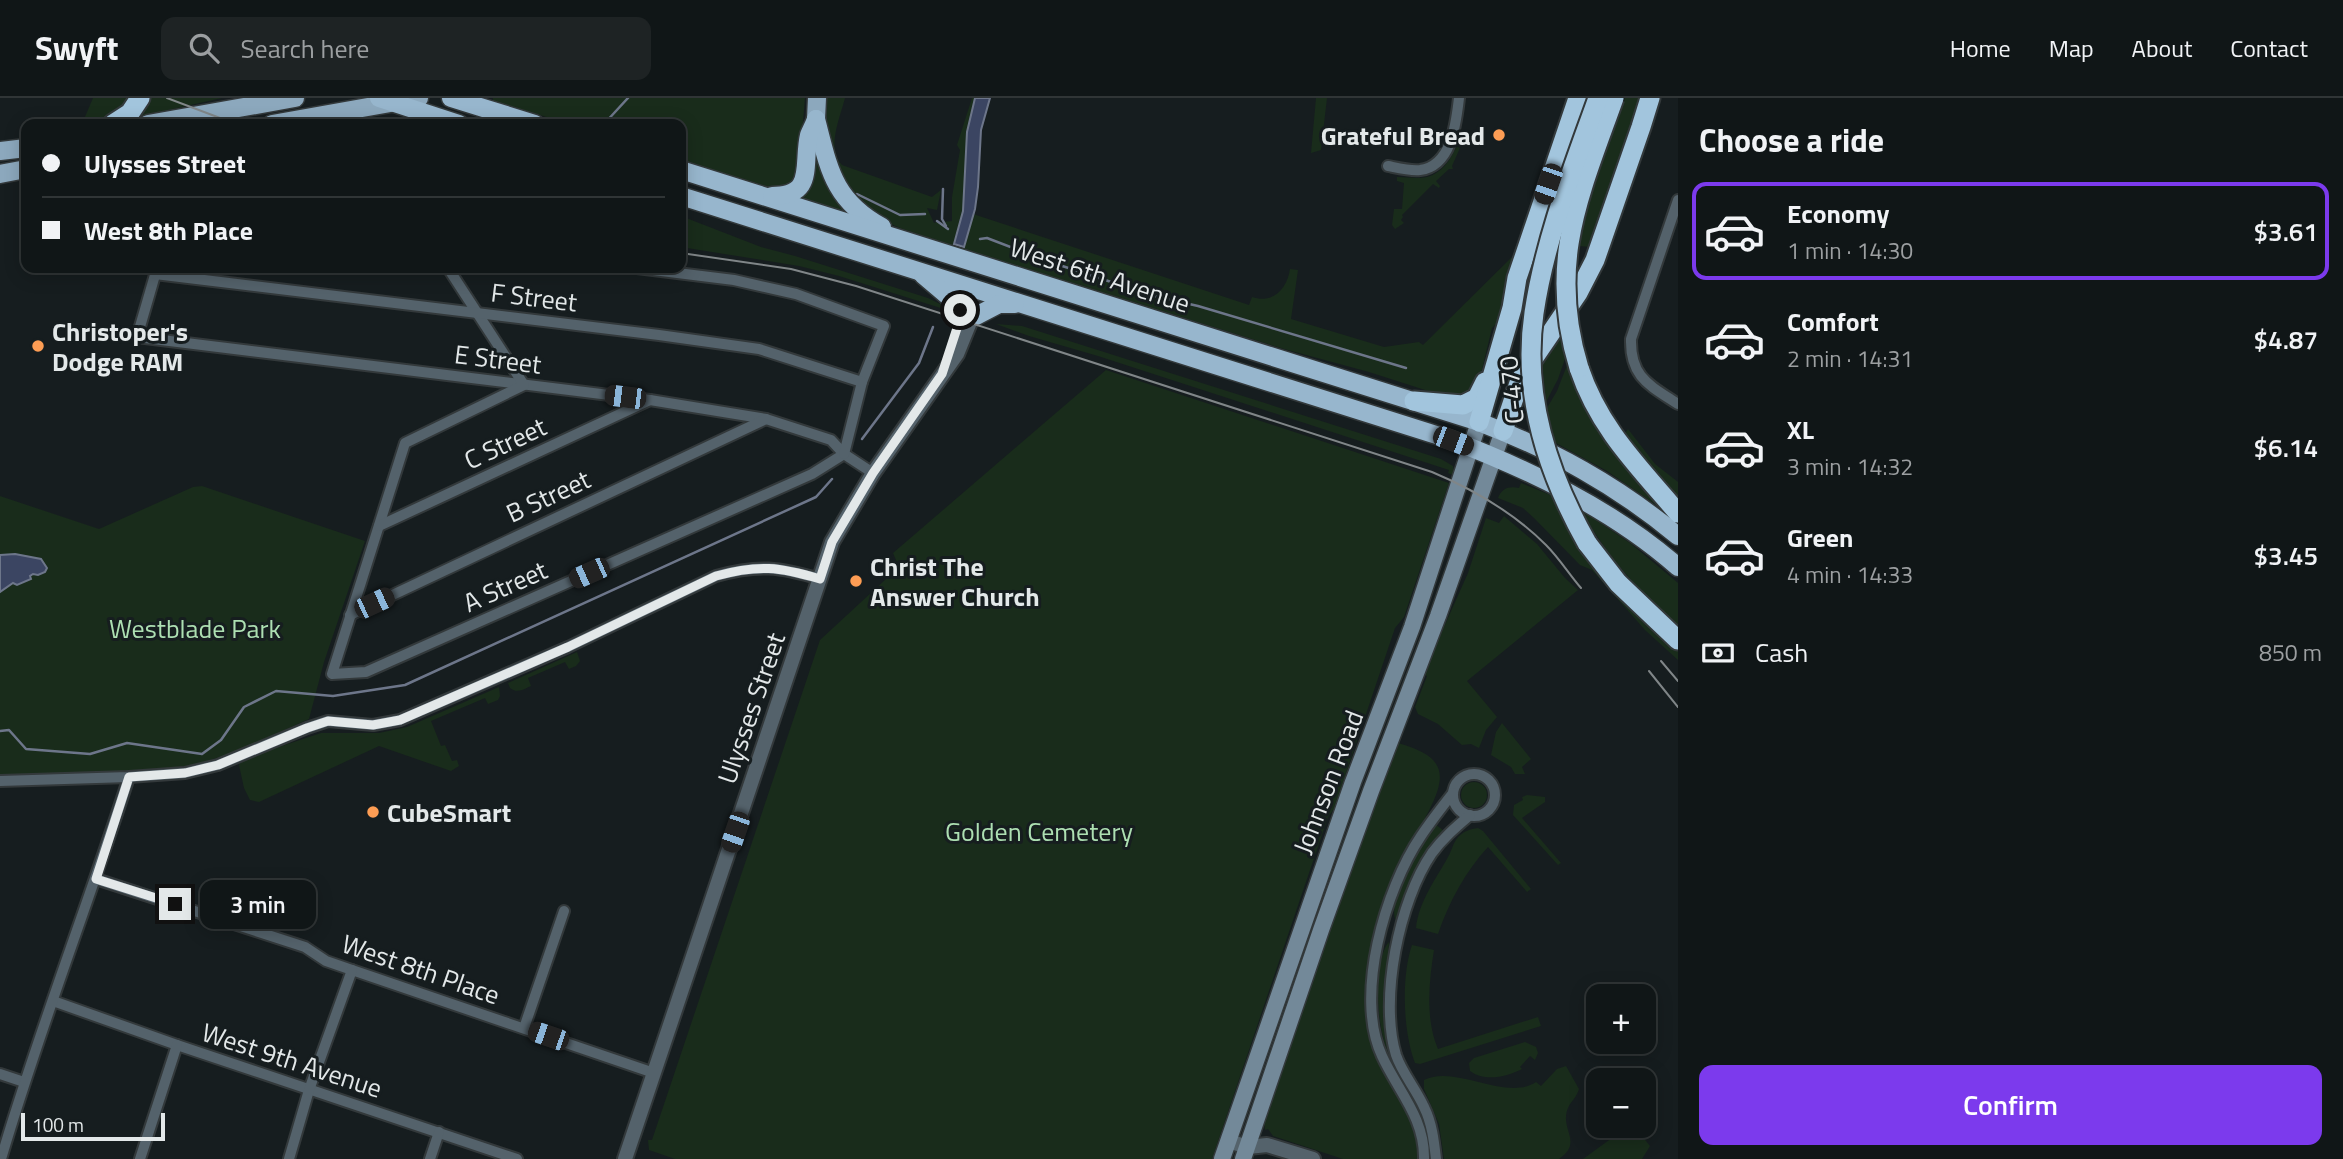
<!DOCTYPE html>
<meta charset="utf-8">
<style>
:root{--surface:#101617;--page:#1e2324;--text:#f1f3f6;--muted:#9c9fa1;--line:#303536;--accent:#7c3aed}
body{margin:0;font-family:"Titillium Web",sans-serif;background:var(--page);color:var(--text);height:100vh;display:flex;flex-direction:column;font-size:26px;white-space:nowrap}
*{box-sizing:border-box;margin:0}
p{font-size:23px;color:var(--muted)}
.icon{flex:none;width:38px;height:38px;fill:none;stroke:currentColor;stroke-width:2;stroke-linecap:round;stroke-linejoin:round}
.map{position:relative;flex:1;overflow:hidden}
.sheet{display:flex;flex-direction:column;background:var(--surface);width:665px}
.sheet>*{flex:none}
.guide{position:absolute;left:21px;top:21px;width:665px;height:154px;border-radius:14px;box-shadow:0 4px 18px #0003,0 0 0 2px var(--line);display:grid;align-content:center;height:154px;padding:0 21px;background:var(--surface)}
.tools{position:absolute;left:1586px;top:886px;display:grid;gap:14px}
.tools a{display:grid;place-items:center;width:70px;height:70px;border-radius:14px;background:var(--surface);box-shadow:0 4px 18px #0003,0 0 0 2px var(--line);font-size:35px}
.scale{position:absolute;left:21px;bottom:18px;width:144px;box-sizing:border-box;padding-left:7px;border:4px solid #e3e8e9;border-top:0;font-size:19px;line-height:24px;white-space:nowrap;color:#e3e8e9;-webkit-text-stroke:5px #161d1f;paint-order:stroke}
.end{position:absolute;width:32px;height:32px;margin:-16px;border:9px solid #e3e8e9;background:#111;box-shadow:0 0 0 4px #111}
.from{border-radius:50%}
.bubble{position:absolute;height:49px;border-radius:14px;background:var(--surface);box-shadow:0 4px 18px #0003,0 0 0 2px var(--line);font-size:23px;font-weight:600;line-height:49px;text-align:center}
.car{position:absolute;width:21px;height:42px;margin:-21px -10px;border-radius:9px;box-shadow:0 0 5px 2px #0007;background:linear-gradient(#222 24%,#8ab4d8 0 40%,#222 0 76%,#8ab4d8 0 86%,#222 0)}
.guide b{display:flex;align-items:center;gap:24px;height:66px;font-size:26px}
.guide b+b{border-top:2px solid var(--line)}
.guide i{width:18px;height:18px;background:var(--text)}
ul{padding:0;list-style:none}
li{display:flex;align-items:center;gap:21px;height:98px;margin:0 14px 10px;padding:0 7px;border:4px solid transparent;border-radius:14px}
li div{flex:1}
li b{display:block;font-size:26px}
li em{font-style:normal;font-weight:600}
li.on{border-color:var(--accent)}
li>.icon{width:63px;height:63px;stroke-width:1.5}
h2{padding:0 21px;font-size:32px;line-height:84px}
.pay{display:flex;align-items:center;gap:18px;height:77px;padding:0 21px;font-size:26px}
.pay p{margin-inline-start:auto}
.primary-button{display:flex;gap:14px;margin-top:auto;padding:14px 21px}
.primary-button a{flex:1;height:80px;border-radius:14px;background:var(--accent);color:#fff;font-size:28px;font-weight:600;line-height:80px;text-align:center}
header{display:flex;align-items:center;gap:42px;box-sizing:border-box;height:98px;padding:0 35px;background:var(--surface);border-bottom:2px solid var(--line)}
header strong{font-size:33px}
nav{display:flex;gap:38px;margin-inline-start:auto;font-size:24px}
.search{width:490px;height:63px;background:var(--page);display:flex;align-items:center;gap:18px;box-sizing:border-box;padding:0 24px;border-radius:14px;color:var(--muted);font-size:26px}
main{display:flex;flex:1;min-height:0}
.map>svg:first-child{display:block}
.green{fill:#192c1b}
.water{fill:#3b4562;stroke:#6d768a;stroke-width:2}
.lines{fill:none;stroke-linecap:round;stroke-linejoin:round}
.stream{stroke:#6d768a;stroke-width:2.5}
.minor-casing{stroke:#33393b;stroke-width:14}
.tertiary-casing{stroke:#33393b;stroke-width:18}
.secondary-casing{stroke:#33393b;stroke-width:19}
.primary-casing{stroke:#33393b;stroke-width:21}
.trunk-casing{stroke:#33393b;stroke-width:21}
.motorway-casing{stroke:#33393b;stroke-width:23}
.minor{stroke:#54626b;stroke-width:10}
.tertiary{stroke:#54626b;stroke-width:14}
.secondary{stroke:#738999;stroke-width:16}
.primary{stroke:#8ca8bd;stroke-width:18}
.trunk{stroke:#97b6cd;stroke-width:18}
.motorway{stroke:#a2c5dd;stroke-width:19}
.tram{stroke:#808688;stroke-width:2}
.motorway-bridge-casing{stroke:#33393b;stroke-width:23;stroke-linecap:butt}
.motorway-bridge{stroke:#a2c5dd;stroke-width:19}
.route{stroke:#e3e8e9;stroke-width:9}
.poi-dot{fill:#fd9d54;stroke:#161d1f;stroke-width:2.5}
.labels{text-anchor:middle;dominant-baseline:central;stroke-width:6;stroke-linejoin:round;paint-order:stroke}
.poi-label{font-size:26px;font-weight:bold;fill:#e3e8e9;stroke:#161d1f;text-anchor:start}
.street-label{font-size:26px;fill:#e3e8e9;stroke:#161d1f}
.park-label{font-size:26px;fill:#addfb2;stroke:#161d1f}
</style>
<header>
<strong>Swyft</strong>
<div class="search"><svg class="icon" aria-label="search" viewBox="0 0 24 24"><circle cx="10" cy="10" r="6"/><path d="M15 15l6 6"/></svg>Search here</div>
<nav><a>Home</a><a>Map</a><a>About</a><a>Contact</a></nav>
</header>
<main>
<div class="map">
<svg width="1678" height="1061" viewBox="0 0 1678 1061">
<rect width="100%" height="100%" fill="#161d1f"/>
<g class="green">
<path d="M 93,0 L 132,0 C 122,17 101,25 82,26 Z"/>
<path d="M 147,0 L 222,0 L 137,19 Z"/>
<path d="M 493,0 L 805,0 L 798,84 L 782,93 L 681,62 L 681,26 L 570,26 L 493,3 Z"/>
<path d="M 825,0 L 845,0 C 840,20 826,50 842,67 L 932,99 L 941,92 L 937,112 L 927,110 L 934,125 L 937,124 L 948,131 L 949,129 L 943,124 L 952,123 L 952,99 L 960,52 L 957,47 L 972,0 L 975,0 L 966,51 L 963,113 L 953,148 L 900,130 L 875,119 L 863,110 L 837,77 L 823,14 Z"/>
<path d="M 1316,0 L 1327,0 L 1321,52 L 1311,55 Z"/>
<path d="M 1625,0 L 1644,0 L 1591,149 L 1579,148 L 1588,107 Z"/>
<path d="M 815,39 L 857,120 L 797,104 C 817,90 813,61 815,39 Z"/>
<path d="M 1460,39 L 1463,43 L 1452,68 L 1453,71 L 1449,71 L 1436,83 L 1440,88 L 1439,90 L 1433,86 L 1402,117 L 1403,119 L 1401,122 L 1404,125 L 1395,131 L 1392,127 L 1394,111 L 1402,111 L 1404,85 L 1397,83 L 1397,79 C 1404,79 1412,80 1420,80 C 1443,79 1453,58 1460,39 Z"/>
<path d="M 973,116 L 1249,207 L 1252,199 C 1273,206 1287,191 1290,171 L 1298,172 L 1291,221 L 1384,249 L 1419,244 L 1423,247 L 1512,159 L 1515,160 L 1500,222 L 1492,230 L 1478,288 L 1470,296 L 1450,300 L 1369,274 L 1284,251 L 963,151 Z"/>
<path d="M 681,118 L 761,149 L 795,158 L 928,200 L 948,210 L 947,212 L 839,178 L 799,168 L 681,149 Z"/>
<path d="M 996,226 L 1022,228 L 1441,361 L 1453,368 L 1455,378 L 1448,375 L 1449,372 L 1412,360 L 1098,258 L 1029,238 Z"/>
<path d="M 1563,236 L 1567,255 L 1558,281 L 1546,304 L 1542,264 Z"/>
<path d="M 1569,262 L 1603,341 L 1661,407 L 1659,409 L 1607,373 L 1554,344 L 1547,310 L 1557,293 Z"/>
<path d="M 1106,272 L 1449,385 L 1404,519 L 1395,530 L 1334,711 L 1328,719 L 1212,1061 L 675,1061 L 649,1052 L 648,1042 L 652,1042 L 820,542 L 899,469 L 893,455 Z"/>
<path d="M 1628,331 L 1655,366 L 1678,384 L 1678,402 L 1624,337 Z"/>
<path d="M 1521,385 L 1553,398 L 1617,497 L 1678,552 L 1678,562 L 1645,532 L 1592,472 L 1580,467 L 1534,420 L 1523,410 L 1498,400 C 1502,390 1509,388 1519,390 Z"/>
<path d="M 202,388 L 365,443 L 324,564 L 309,621 L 233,655 L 194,667 L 137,674 L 0,680 L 0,398 L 99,431 L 193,389 Z"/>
<path d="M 1580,411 L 1630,445 L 1678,485 L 1678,531 C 1640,494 1606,457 1580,411 Z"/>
<path d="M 1504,418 L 1537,446 L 1565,480 L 1578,492 L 1467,583 L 1497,619 L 1486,632 L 1479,650 L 1471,646 L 1462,647 L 1438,626 L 1418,616 L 1415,609 L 1427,578 L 1423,576 L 1468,475 L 1486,420 L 1499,425 Z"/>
<path d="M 577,554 L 580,563 L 576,568 L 569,571 L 565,564 L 528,580 L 531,588 C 524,591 518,596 510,590 L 508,585 Z"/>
<path d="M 499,589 L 500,598 L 498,602 L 488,606 L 485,600 L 431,623 L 441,648 L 445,647 L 452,663 L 457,662 L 459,668 L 451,673 L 379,648 L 259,704 L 250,702 L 244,690 L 239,667 L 243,661 L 321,635 L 379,635 L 407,629 Z"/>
<path d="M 1502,625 L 1531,661 L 1522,669 L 1525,676 L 1515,676 L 1511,669 L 1491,657 L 1496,634 Z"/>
<path d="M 1398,645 C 1448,659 1448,678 1425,720 L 1428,722 C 1417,739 1405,754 1396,772 C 1370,825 1355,898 1375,955 C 1382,976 1398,991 1407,1011 C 1414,1025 1416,1042 1419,1057 L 1418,1061 L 1343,1061 L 1273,1038 L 1268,1031 L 1265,1032 L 1264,1022 L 1344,786 Z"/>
<circle cx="1474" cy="697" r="13"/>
<path d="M 1527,697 L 1545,699 L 1545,704 L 1522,720 L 1561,765 L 1558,767 L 1513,717 L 1514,707 L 1523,702 L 1522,699 Z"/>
<path d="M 1435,726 L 1444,733 L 1411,786 L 1396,822 C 1386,805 1423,741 1435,726 Z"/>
<path d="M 1478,730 L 1483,733 L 1531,791 L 1527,794 L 1488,749 C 1465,774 1449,804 1438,836 L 1416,830 C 1419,803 1436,781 1448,759 C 1452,752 1453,745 1458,739 C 1464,733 1470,731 1478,730 Z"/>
<path d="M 1389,844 L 1386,891 L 1392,960 C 1376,942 1372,862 1389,844 Z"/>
<path d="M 1412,847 L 1434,852 C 1429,883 1425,921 1438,951 L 1538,919 L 1541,928 L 1420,966 L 1415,965 C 1403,934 1401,879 1412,847 Z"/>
<path d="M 1525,944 L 1536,949 L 1538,955 L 1535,962 L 1530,958 L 1520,969 L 1522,971 C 1506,979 1485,984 1470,973 L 1469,965 L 1474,960 Z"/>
<path d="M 1566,968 L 1579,991 C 1577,999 1571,1003 1568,1010 C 1559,1031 1584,1044 1559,1061 L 1444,1061 L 1439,1026 L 1424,991 L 1424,982 C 1455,966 1507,1004 1536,984 L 1541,988 L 1557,971 Z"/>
<path d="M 1620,1027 L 1633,1027 L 1650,1048 L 1642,1061 L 1583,1061 L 1612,1040 Z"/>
</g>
<g class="water">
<path d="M 975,0 L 990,0 L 981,32 L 978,89 L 975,111 L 964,149 L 954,146 L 963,113 L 967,34 Z"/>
<path d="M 15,456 L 41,461 L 47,470 L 45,474 L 38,477 L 33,476 L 30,478 L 31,481 L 17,487 L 13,485 L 0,494 L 0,457 Z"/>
</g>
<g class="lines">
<g class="stream">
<path d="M 604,26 L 628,0"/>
<path d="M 943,91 L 942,121 L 946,128"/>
<path d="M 857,96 L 900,117 L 925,116"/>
<path d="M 937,123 L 948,131"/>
<path d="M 980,141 L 987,140 L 1047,163 L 1154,198 L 1198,208 L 1406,270"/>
<path d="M 862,341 L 919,265 L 933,229"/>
<path d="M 0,633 L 9,632 L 26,651 L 90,656 L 127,645 L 202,656 L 221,642 L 244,609 L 276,593 L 333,598 L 405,587 L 816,399 L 832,381"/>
</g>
<defs>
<g id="minor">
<path d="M 1388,68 C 1398,70 1410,73 1420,72 C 1452,68 1456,25 1459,0"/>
<path d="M 1678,102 L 1631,241 C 1630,279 1649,287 1678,306"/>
<path d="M 157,170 L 137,239 L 650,302 L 766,321 L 831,342 L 844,356 L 873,375"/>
<path d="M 448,170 L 524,287 L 405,345 L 332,576 L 366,574 L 812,376 L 844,356"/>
<path d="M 637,170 L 734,182 L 796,196 L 884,228 L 862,284 L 844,356"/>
<path d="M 155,176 L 659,237 L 759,251 L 862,284"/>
<path d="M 379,428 L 650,302"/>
<path d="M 350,517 L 766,321"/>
<circle cx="1474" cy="697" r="21"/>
<path d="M 0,683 L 129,679 L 185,675 L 218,667 L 307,630 L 328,623 L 373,627 L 400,622 L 568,549 L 716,478 C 758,466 780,469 820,481"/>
<path d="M 96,781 L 305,849 L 326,863 L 352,872 L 654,975"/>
<path d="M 53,903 L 177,947 L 517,1061"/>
<path d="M 524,930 L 564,813"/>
<path d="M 0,976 L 24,984"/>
<path d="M 1,1061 C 39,932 88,807 129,679"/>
<path d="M 140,1061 L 177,947"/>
<path d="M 289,1061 L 309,992 L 352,872"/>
<path d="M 430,1061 L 439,1034"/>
<path d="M 1424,1061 C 1425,1020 1398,993 1382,958 C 1354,898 1385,791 1421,738 C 1431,723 1442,709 1453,695"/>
<path d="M 1436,1061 C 1434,1043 1432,1025 1424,1009 C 1416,991 1402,975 1396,957 C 1379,901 1399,803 1432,755 C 1443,740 1456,729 1470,717"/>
</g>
<g id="tertiary">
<path d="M 1228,1043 L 1248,1049 L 1267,1047 L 1313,1061"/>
<path d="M 625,1061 L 832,444 L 873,375 L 957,256 L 970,224 L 976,218"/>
</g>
<g id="secondary">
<path d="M 1222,1061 L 1353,684 L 1412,529 L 1479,324"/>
<path d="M 1243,1061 L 1321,832 L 1371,693 L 1438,518 L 1503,333"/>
</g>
<g id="primary">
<path d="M 816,21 L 817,0"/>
<path d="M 148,26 L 295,0"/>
<path d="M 272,26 L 419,0"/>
<path d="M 0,53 L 26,50"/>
<path d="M 0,76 L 26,71"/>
</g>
<g id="trunk">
<path d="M 379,0 L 459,26"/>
<path d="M 451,0 L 535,26"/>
<path d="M 816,21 C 829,71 833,102 882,129"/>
<path d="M 681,72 L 1479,324 C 1554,353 1615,386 1678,438"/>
<path d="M 681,98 L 1449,341 C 1530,372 1612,411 1678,469"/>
<path d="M 772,98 C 816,98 802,67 809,37 C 811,32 814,27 816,21"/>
<path d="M 923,177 L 956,205 L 960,212"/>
<path d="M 976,218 L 999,206 L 1015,206"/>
</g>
<g id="motorway">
<path d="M 113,26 L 130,15 L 140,0"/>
<path d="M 1579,270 C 1599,330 1638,368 1678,415"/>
<path d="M 1414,303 L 1463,307 L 1477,300 L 1485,284"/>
<path d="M 1479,324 L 1512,210 L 1517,180 L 1578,0"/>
<path d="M 1503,333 L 1519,285 L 1529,267 L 1578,195 L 1595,162 L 1641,29 L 1650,0"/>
<path d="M 1587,445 L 1618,485 L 1678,542"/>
</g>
</defs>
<use href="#minor" class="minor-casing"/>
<use href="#tertiary" class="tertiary-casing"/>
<use href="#secondary" class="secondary-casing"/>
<use href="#primary" class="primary-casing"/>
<use href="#trunk" class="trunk-casing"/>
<use href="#motorway" class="motorway-casing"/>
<use href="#minor" class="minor"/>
<use href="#tertiary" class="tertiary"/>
<use href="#secondary" class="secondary"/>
<use href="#primary" class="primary"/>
<use href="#trunk" class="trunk"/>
<use href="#motorway" class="motorway"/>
<g class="tram">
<path d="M 167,0 L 236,26"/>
<path d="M 681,155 L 791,171 L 856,188 L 1432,374 C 1475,392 1513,414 1546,447 C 1559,460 1569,476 1581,490"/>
<path d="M 1661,563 L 1678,583"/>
<path d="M 1649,573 L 1678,609"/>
</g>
<defs>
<g id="motorway-bridge">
<path d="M 1579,270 C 1547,165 1579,98 1614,0"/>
<path d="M 1587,445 C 1548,376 1522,296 1534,215 C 1545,141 1573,70 1598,0"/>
</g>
</defs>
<use href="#motorway-bridge" class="motorway-bridge-casing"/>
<use href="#motorway-bridge" class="motorway-bridge"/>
</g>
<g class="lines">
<path class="route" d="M 175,806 L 96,781 L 129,679 L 185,675 L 218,667 L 307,630 L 328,623 L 373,627 L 400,622 L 568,549 L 716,478 C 758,466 780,469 820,481 L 832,444 L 873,375 L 942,276 L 960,221 L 960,212"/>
</g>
<g class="poi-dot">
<circle cx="1499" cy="37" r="7"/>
<circle cx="38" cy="248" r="7"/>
<circle cx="856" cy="483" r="7"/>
<circle cx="373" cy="714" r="7"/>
</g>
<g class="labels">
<g class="poi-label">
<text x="1485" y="37" text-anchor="end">Grateful Bread</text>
<text x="52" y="233">Christoper's<tspan x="52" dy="30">Dodge RAM</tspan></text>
<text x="870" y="468">Christ The<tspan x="870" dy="30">Answer Church</tspan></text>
<text x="387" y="714">CubeSmart</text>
</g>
<g class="street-label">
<text transform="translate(1100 177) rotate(18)">West 6th Avenue</text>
<text transform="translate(534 199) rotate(7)">F Street</text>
<text transform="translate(498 261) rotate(7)">E Street</text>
<text transform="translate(1511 292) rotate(-96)">C-470</text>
<text transform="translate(505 345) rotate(-25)">C Street</text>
<text transform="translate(548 398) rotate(-25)">B Street</text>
<text transform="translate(505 488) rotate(-24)">A Street</text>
<text transform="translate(751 610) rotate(-71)">Ulysses Street</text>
<text transform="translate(1328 684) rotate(-69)">Johnson Road</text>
<text transform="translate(421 871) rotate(19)">West 8th Place</text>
<text transform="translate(292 962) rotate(18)">West 9th Avenue</text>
</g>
<g class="park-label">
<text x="195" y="530">Westblade Park</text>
<text x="1039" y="733">Golden Cemetery</text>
</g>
</g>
</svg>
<div class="tools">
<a>+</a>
<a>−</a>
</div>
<div class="scale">100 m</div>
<i class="end from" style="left:960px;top:212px"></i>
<i class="end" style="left:175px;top:806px"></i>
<div class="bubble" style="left:200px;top:782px;width:116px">3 min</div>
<i class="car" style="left:1548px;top:86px;rotate:199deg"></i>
<i class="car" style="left:625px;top:299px;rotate:277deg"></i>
<i class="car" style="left:1453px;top:343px;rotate:111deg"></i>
<i class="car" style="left:589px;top:475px;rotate:246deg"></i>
<i class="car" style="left:374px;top:505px;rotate:65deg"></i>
<i class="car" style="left:735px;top:734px;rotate:199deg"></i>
<i class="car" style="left:548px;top:938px;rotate:289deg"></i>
<div class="guide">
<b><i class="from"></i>Ulysses Street</b>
<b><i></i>West 8th Place</b>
</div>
</div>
<section class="sheet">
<h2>Choose a ride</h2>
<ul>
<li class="on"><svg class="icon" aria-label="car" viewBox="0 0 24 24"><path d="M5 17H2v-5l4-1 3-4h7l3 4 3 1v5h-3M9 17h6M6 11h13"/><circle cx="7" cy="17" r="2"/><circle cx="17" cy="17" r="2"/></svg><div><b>Economy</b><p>1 min · 14:30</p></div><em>$3.61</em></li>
<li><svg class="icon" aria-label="car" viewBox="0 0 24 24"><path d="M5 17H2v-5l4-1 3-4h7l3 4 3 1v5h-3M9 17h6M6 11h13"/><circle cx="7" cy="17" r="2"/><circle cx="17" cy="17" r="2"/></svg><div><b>Comfort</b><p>2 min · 14:31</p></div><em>$4.87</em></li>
<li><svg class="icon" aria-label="car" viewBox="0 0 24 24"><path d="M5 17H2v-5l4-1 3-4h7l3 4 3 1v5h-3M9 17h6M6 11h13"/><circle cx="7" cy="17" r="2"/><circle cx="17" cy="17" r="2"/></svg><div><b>XL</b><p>3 min · 14:32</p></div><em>$6.14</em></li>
<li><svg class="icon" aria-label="car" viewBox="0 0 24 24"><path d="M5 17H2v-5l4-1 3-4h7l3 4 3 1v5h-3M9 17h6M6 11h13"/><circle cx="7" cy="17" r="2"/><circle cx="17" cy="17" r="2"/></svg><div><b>Green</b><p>4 min · 14:33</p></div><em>$3.45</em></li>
</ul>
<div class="pay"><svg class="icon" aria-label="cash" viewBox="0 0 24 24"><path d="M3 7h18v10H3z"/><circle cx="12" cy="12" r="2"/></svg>Cash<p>850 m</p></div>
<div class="primary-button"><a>Confirm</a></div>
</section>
</main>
